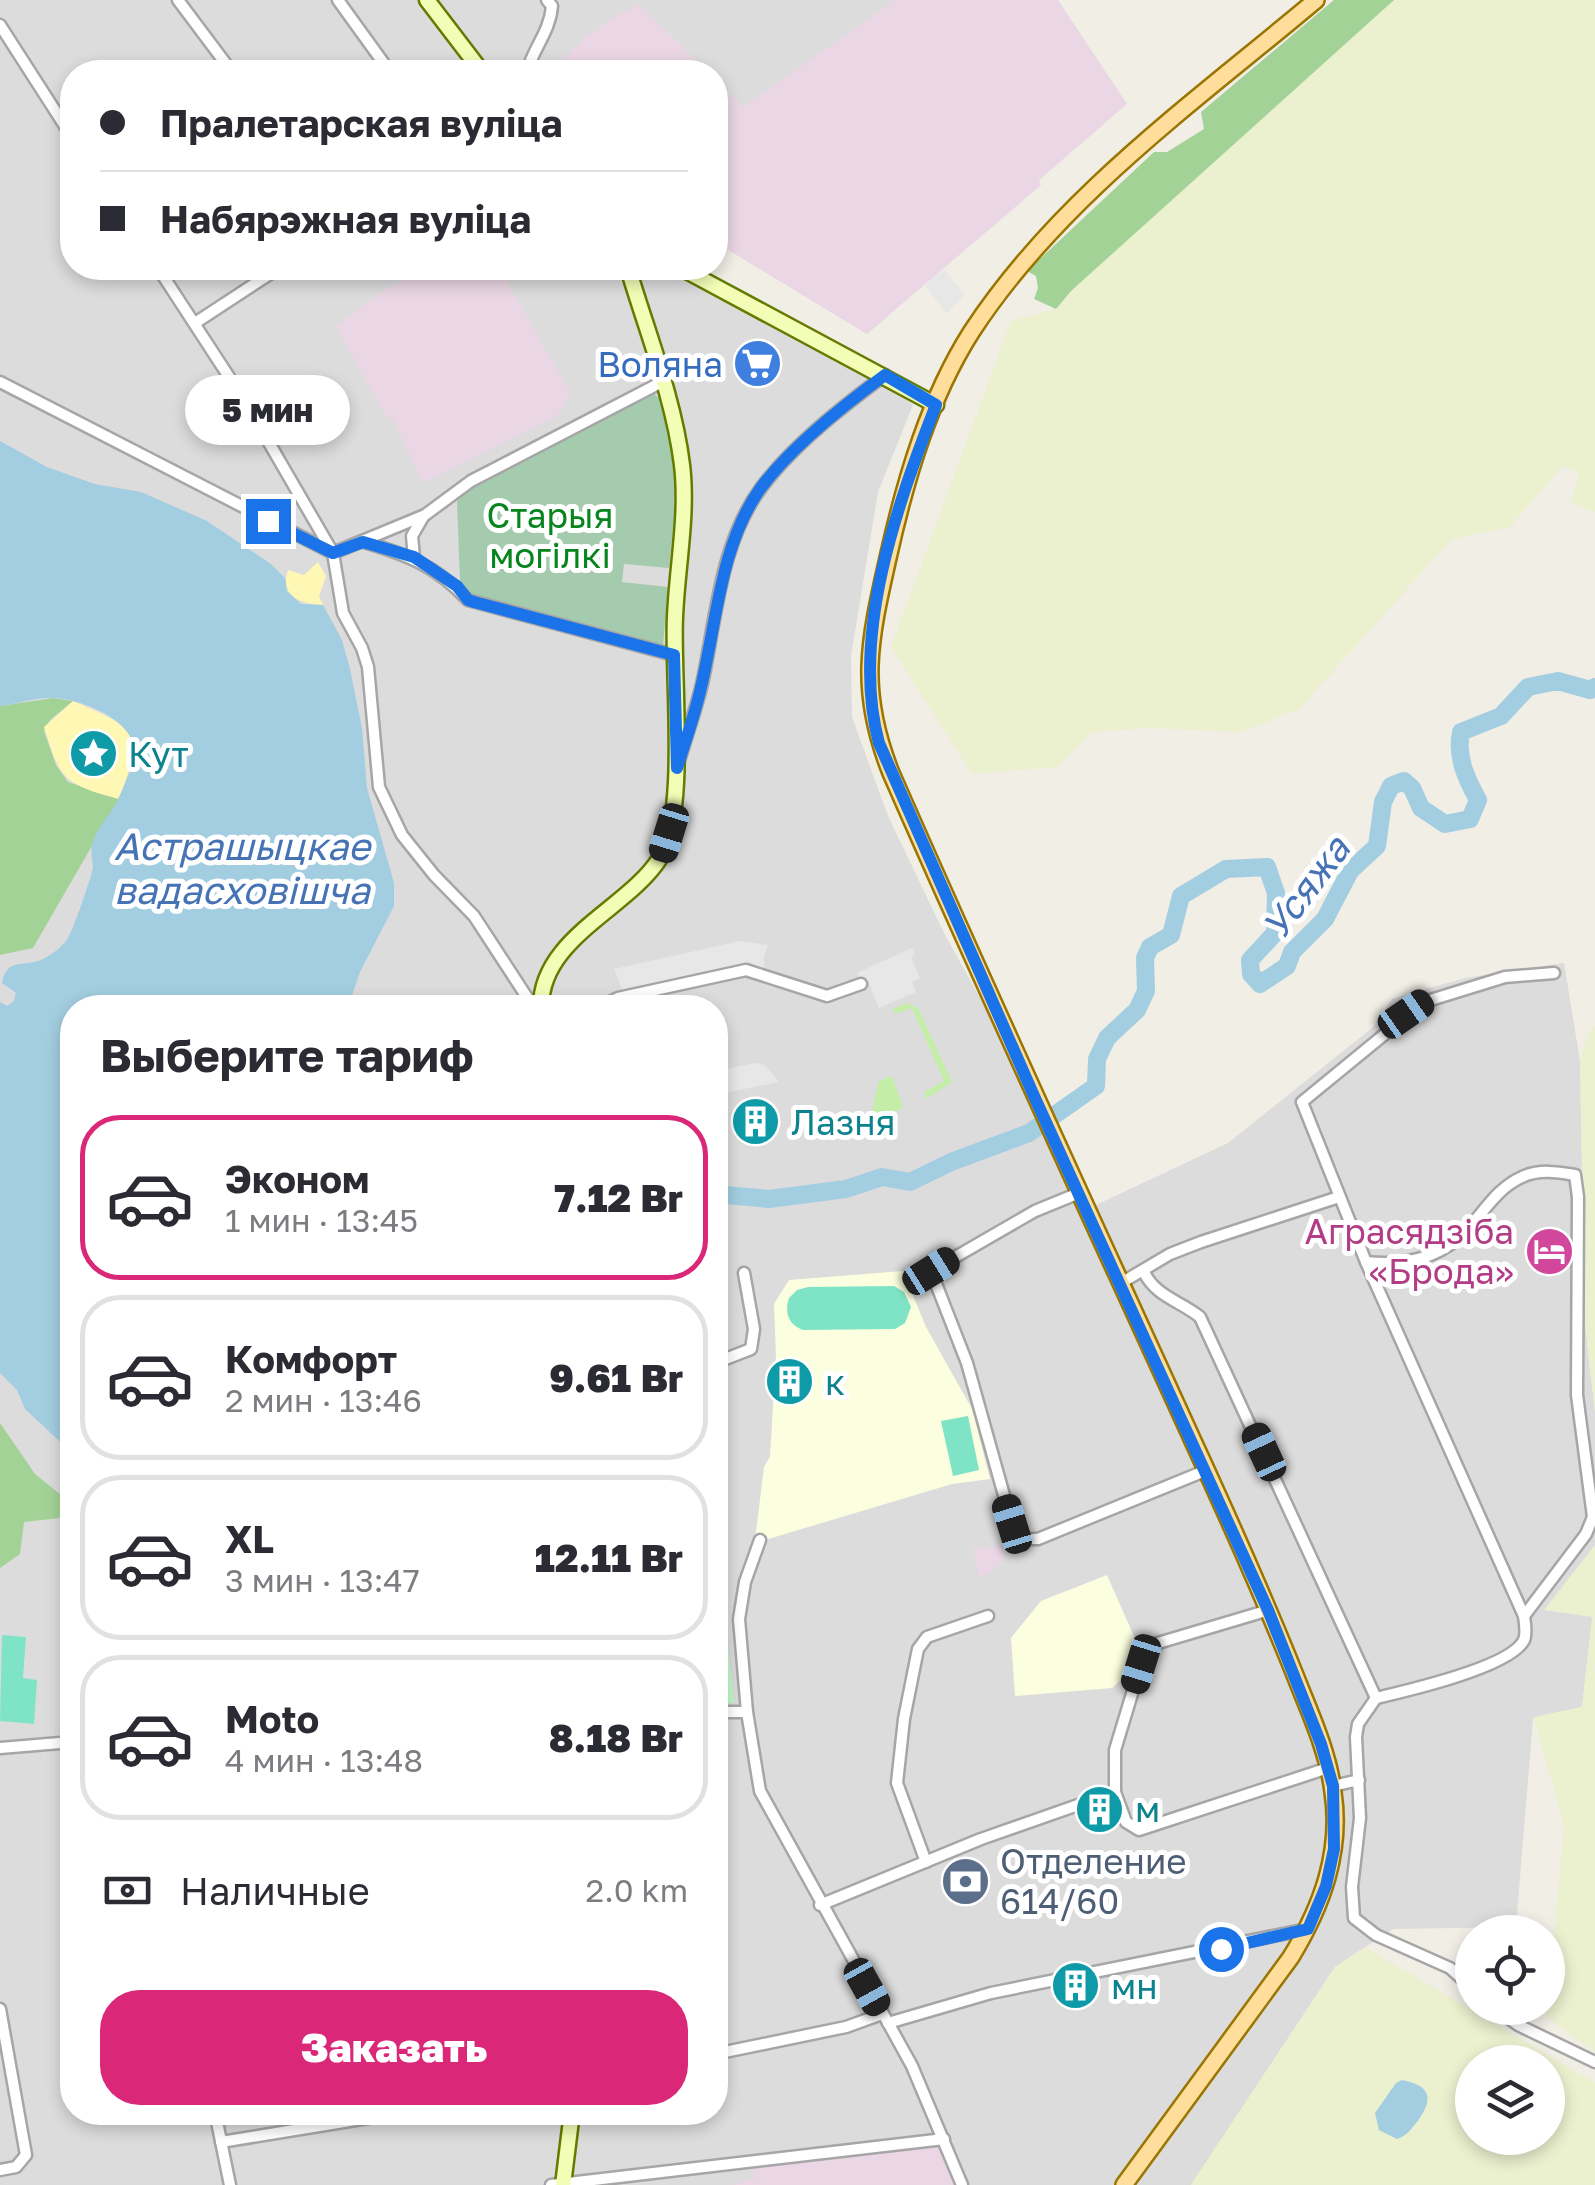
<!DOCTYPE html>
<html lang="ru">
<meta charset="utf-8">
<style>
:root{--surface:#fff;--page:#f7f7f7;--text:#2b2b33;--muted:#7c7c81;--line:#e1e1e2;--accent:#db2777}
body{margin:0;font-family:"Golos Text",sans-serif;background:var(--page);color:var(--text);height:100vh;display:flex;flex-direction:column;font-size:38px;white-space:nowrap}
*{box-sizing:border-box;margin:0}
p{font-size:32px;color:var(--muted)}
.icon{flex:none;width:55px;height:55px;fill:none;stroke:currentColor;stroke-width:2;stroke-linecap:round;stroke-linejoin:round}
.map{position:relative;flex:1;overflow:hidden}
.side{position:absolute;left:60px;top:995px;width:668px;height:1130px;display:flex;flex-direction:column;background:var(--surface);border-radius:40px;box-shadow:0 5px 15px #0003}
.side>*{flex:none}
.guide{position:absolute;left:60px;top:60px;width:668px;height:220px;border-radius:40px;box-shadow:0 5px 15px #0003;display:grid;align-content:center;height:220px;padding:0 40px;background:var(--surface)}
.buttons{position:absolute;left:1455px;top:1915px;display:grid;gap:20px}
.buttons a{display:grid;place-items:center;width:110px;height:110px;border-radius:50%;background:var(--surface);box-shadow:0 5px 15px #0003;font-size:50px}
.end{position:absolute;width:45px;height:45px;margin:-22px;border:12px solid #1a73e8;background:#fff;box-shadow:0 0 0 5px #fff}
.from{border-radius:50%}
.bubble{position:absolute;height:70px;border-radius:35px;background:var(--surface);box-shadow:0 5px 15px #0003;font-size:32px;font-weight:800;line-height:70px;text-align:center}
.car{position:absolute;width:30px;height:60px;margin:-30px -15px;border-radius:12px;box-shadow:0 0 8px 2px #0007;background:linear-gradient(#222 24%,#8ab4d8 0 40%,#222 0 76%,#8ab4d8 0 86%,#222 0)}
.guide b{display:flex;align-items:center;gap:35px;height:95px;font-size:38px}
.guide b+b{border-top:2px solid var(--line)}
.guide i{width:25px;height:25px;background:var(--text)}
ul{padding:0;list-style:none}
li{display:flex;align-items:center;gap:30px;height:165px;margin:0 20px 15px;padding:0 20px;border:5px solid var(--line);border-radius:40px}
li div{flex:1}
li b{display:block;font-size:38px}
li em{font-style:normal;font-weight:800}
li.current{border-color:var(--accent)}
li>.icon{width:90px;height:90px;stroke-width:1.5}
h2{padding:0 40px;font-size:45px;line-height:120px}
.pay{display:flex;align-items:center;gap:25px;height:110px;padding:0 40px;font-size:38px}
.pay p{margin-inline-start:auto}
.cta{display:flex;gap:20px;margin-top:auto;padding:20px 40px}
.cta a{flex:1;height:115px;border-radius:40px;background:var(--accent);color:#fff;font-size:40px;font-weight:800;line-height:115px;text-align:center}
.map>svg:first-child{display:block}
.residential{fill:#dddcdc;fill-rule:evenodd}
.industrial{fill:#ead6e4}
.education{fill:#fcffdf}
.farmland{fill:#ebf0cf;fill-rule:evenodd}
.grass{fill:#c4eda8}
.forest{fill:#a3d297}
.sand{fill:#fff7b4}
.cemetery{fill:#a5cbae}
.park{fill:#c0fcca}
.pitch{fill:#7fe4c6}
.parking{fill:#e7e7e7}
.water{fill:#a3cde0}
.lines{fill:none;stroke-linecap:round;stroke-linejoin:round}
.river{stroke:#a3cde0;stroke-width:18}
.street-casing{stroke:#a6a6a6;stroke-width:15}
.secondary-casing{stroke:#637c00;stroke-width:19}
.primary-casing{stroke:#9a7500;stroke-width:20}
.street{stroke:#fff;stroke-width:10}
.secondary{stroke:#f3fdb6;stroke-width:14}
.primary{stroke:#ffdd9b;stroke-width:15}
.route{stroke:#1a73e8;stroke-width:12}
.labels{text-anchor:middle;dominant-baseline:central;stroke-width:10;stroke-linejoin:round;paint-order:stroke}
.shop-label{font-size:35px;fill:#366cbe;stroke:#fff;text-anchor:end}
.park-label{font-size:35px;fill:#06851c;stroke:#fff}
.culture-label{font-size:35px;fill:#0d838f;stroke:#fff;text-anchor:start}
.hotel-label{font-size:35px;fill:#b23c85;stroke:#fff;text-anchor:end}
.service-label{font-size:35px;fill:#4e5e75;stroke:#fff;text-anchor:start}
.water-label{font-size:38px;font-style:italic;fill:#4673b5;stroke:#fff}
</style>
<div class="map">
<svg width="1595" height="2185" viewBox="0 0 1595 2185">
<rect width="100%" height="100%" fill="#f0eee5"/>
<path class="residential" d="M 0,0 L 896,0 L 743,108 L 715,80 L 715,72 L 708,72 L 639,5 L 556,72 L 72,72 L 72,268 L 672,268 L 886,383 L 913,405 L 878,492 L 851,656 L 852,717 L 888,816 L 945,935 L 1096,1205 L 1228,1143 L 1372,1028 L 1392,999 L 1465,978 L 1564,963 L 1580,1061 L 1585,1324 L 1595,1412 L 1595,1545 L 1545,1610 L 1593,1616 L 1582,1707 L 1533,1718 L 1516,1927 L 1393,1929 L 1335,1967 L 1191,2185 L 0,2185 ZM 72,1008 L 715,1008 L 715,2112 L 72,2112 Z"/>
<g class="industrial">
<path d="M 896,0 L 1058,0 L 1127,104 L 1039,180 L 1041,185 L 867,334 L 715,242 L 715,80 L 743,107 Z"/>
<path d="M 639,5 L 708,72 L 551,72 L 586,37 L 609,20 Z"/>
<path d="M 428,268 L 499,268 L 570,392 L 557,416 L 423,483 L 393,418 L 386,417 L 336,326 L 386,289 Z"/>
<path d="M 1003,1546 L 1003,1559 L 992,1572 L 979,1577 L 973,1548 Z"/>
<path d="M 935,2143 L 955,2185 L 733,2185 L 755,2178 L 751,2165 Z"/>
</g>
<g class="education">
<path d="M 903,1271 L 926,1327 L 972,1409 L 990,1479 L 952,1484 L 765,1540 L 755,1540 L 764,1467 L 770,1457 L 776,1356 L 774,1304 L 789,1280 Z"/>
<path d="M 1107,1575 L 1136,1641 L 1139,1664 L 1112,1688 L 1015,1696 L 1011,1638 L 1041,1601 Z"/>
</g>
<g class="farmland">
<path d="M 1394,0 L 1595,0 L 1595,512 L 1571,503 L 1579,472 L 1562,466 L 1510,527 L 1452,539 L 1299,709 L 1240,732 L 1149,728 L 1092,732 L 1058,767 L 972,774 L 891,647 L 1011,321 L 1056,309 L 1071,291 Z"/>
<path d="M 1595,1025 L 1595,1412 L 1585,1324 L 1580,1061 L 1588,1033 Z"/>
<path d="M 1595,1545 L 1595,2052 L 1547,2017 L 1564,1827 L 1534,1717 L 1582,1707 L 1592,1617 L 1544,1610 Z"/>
<path d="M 1365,1947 L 1595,2083 L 1595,2185 L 1191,2185 L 1335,1967 ZM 1472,2062 L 1548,2062 L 1548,2138 L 1472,2138 Z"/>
</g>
<g class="grass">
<path d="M 907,1003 L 918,1008 L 952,1082 L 926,1099 L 924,1092 L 944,1081 L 912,1008 L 895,1014 L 893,1009 Z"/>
<path d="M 892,1076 L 903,1107 L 892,1114 L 872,1111 L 879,1081 Z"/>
</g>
<g class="forest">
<path d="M 1334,0 L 1394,0 L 1071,291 L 1056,309 L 1034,299 L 1038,288 L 1036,276 L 1027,271 L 1154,152 L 1167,152 L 1204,129 L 1201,112 Z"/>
<path d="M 53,698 L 73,701 L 50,720 L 44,731 L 56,765 L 68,782 L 119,799 L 33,948 L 0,955 L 0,706 Z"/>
<path d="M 0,1423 L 35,1474 L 67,1500 L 59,1518 L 24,1522 L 20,1554 L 0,1568 Z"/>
</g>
<g class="sand">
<path d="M 318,562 L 326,576 L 319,596 L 323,605 C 302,604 279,597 288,570 L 304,575 Z"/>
<path d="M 73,701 C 138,729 145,731 119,799 C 63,784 60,779 44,727 Z"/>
</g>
<path class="cemetery" d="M 654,394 L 662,400 L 674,469 L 675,509 L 669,568 L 624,564 L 622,582 L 668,587 L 663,646 L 470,599 L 460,580 L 457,502 L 466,489 L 645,395 Z"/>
<path class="park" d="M 727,1637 L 734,1703 L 715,1702 L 715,1638 Z"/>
<g class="pitch">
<path d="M 894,1286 L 904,1292 L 911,1307 L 905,1323 L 895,1329 L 803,1330 C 789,1325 784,1313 789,1298 L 797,1290 L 808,1287 Z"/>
<path d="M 968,1416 L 979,1470 L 953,1476 L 941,1421 Z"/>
<path d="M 2,1635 L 26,1637 L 23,1678 L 37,1680 L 34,1724 L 0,1721 Z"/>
</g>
<g class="parking">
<path d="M 944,269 L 965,294 L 947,314 L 925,286 Z"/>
<path d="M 740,941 L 768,945 L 764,956 L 764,969 L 734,965 L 623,992 L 614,969 Z"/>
<path d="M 912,948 L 915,955 L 911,958 L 920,978 L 912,982 L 916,992 L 879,1008 L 866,977 L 860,979 L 857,973 Z"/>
<path d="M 756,1063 L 765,1065 L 779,1082 L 715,1095 L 715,1071 Z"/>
</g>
<g class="water">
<path d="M 0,441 L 47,467 L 95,484 L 141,492 L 207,521 L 271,564 L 285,578 L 287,591 L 301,604 L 323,605 L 342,640 L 350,669 L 362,728 L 367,788 L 394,883 L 394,906 L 360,972 L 348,1007 L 72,1008 L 72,1453 L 25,1409 L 17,1390 L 0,1373 L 0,1002 L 7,1006 L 14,1001 L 16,993 L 2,983 C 7,956 25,968 43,959 C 52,955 61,947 67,940 C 72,934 92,875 93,868 C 93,860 90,853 92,845 C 95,831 108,817 115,805 C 122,792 128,776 133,762 C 145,724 84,699 53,698 C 36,697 17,704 0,706 Z"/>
<path d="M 1402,2080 C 1433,2086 1433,2100 1417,2122 C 1410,2130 1408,2135 1397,2139 L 1379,2130 L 1375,2113 L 1396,2083 Z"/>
</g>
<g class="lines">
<path class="river" d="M 715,1194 L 769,1199 L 846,1189 L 882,1177 L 910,1182 L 951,1162 L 1029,1133 L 1096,1086 L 1097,1059 L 1107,1038 L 1137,1010 L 1146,991 L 1145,958 L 1150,947 L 1171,935 L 1181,896 L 1226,869 L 1267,867 L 1276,893 L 1275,933 L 1250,960 L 1251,974 L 1260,984 L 1287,966 L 1292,952 L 1325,919 L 1350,871 L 1377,846 L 1383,802 L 1391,786 L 1404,781 L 1412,788 L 1421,808 L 1445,824 L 1470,819 L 1478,800 C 1466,778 1456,757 1461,732 L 1501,716 L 1528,687 L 1558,681 L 1590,690 L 1595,687"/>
<defs>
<g id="street">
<path d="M 178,0 L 232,72"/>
<path d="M 338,0 L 390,72"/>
<path d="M 0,25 L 72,137"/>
<path d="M 527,72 C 533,48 550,32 552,6 L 547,0"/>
<path d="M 158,268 L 246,403 L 333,553 L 343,613 L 362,648 L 368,667 L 379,787 L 402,835 L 434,875 L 474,916 L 534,1008"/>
<path d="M 195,323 L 279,268"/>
<path d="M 0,382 L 333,553 L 425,515 L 471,481 L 662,382"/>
<path d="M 364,542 C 408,555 436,566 468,600 L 674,655"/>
<path d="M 414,557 L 412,536 L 423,517"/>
<path d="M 680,758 C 687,734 696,709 702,684 C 716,620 720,543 761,488 C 793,445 842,407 885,375"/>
<path d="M 597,1008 L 618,998 L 746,970 L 827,996 L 861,984"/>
<path d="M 1079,1193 L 1035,1211 L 931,1271 L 967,1363 L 1012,1524 L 1022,1539 L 1038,1539 L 1207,1470"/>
<path d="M 1366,1262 C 1403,1266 1439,1259 1466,1231 C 1484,1212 1497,1188 1522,1177 C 1539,1169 1557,1172 1575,1175 L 1578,1197 L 1577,1395 L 1593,1517 L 1586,1534 L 1524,1616"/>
<path d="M 1144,1272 C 1155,1296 1180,1301 1200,1317 L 1376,1698"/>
<path d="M 1121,1283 L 1170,1254 L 1201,1242 L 1339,1197"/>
<path d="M 715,1363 L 751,1349 L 754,1329 L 744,1273"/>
<path d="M 760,1540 L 745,1582 L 739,1619 L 747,1712 L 760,1791 L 912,2066 L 962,2185"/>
<path d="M 1376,1698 C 1406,1691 1511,1667 1524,1640 C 1527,1633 1525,1624 1524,1616 L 1366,1262 L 1302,1102 L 1424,1002 L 1505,977 L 1554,973"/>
<path d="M 1376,1698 L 1358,1724 L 1356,1737 L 1360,1818 L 1352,1887 L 1354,1918 L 1376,1935 L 1450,1968 L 1472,1988"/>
<path d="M 715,1712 L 747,1712"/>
<path d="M 0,1748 L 72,1742"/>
<path d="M 1333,1786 L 1359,1780"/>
<path d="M 1115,1792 L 1115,1750 L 1141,1664 L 1145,1655 L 1158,1643 L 1269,1610"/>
<path d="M 926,1862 L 897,1783 L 904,1719 L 918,1649 L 927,1637 L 988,1616"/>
<path d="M 820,1905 L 981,1839 L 1115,1792 L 1126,1822 L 1139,1830 L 1328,1768"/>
<path d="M 1494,2008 L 1518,2025 L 1595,2062"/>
<path d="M 0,2009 L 26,2155 L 16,2167 L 0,2170"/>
<path d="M 888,2023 L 991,1993 L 1308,1929"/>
<path d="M 715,2054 L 846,2027 L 882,2014"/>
<path d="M 215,2112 L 230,2185"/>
<path d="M 221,2142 L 405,2112"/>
<path d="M 551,2185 L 944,2139"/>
</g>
<g id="secondary">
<path d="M 427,0 L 482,72"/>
<path d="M 681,268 L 936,405"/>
<path d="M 541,1008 C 540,938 628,909 660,858 C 688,813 672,673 675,617 C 677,568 688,514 682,465 C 674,399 647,332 628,268"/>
<path d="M 563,2185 L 572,2112"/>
</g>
<path id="primary" d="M 1124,2185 L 1291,1957 C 1322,1906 1342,1852 1333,1792 C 1328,1750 1308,1709 1293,1670 C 1262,1593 1228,1517 1193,1441 C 1092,1219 989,997 891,773 C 858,690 869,642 888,558 C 905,481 929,398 972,331 C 1059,198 1196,101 1316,0"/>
</defs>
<use href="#street" class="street-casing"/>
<use href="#secondary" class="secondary-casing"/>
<use href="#primary" class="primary-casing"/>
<use href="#street" class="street"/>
<use href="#secondary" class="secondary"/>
<use href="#primary" class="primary"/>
</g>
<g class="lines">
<path class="route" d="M 268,521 L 333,553 L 363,542 L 414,557 L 457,586 L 468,600 L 474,602 L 674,655 L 677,768 C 685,742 695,715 701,687 C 717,621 720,546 760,489 C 790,448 844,405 885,375 L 936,405 C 897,505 850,636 879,743 L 1034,1096 L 1268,1610 L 1321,1744 L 1333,1786 L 1334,1849 L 1326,1886 L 1308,1929 L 1221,1949"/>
</g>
<defs>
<symbol id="supermarket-disc" viewBox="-11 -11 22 22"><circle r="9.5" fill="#3f7fe0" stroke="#fff"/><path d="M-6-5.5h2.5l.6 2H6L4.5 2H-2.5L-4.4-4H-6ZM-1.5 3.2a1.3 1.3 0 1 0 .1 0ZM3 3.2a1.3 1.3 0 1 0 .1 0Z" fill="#fff"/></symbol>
<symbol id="sight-disc" viewBox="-11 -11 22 22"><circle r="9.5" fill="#0f9aa8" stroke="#fff"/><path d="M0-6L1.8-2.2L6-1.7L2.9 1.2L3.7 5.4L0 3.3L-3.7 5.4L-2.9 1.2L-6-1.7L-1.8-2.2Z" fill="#fff"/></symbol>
<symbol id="building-disc" viewBox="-11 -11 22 22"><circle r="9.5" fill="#0f9aa8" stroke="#fff"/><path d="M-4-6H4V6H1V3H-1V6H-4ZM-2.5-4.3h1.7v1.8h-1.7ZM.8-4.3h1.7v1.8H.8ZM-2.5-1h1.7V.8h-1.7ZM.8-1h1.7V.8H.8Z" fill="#fff"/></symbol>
<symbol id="hotel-disc" viewBox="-11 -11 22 22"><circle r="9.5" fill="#d1479c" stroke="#fff"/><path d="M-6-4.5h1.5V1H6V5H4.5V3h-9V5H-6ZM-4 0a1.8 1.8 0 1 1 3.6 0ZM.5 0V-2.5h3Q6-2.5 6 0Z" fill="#fff"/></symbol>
<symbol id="bank-disc" viewBox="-11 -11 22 22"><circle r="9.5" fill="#5c6f8a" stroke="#fff"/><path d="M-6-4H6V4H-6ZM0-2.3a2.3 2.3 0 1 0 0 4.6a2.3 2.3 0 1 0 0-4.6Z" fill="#fff"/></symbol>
</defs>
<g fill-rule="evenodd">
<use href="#supermarket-disc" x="730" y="336" width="55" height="55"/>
<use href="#sight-disc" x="66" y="726" width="55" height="55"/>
<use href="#building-disc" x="728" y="1094" width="55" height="55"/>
<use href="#hotel-disc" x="1522" y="1224" width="55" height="55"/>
<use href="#building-disc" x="762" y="1354" width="55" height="55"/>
<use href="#building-disc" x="1072" y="1782" width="55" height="55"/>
<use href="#bank-disc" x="938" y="1854" width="55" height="55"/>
<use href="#building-disc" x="1048" y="1958" width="55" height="55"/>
</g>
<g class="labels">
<g class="shop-label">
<text x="723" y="364">Воляна</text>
</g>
<g class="park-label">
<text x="550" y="515">Старыя<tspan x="550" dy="40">могілкі</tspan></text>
</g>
<g class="culture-label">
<text x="128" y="754">Кут</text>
<text x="791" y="1122">Лазня</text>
<text x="825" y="1382">к</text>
<text x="1135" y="1809">м</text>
<text x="1111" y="1986">мн</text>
</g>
<g class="hotel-label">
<text x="1514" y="1231">Аграсядзіба<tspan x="1514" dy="40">«Брода»</tspan></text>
</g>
<g class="service-label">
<text x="1000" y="1861">Отделение<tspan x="1000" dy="40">614/60</tspan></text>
</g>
<g class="water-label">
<text x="242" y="845">Астрашыцкае<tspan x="242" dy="44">вадасховішча</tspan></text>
<text transform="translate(1305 887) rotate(-53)">Усяжа</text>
</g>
</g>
</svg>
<div class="buttons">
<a><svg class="icon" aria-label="locate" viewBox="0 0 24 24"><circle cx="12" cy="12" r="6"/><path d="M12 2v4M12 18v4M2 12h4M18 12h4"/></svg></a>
<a><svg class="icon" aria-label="layers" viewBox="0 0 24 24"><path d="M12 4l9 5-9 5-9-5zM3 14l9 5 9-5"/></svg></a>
</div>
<i class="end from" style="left:1221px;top:1949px"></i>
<i class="end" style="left:268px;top:521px"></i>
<div class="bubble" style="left:185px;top:375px;width:165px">5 мин</div>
<i class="car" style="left:669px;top:833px;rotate:197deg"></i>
<i class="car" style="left:1406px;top:1014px;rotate:55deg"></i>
<i class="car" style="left:931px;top:1271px;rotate:58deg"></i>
<i class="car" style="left:1264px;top:1452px;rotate:335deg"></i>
<i class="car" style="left:1012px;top:1524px;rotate:343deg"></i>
<i class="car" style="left:1141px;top:1664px;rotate:197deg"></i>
<i class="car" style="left:867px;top:1987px;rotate:151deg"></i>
<div class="guide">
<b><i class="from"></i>Пралетарская вуліца</b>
<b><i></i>Набярэжная вуліца</b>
</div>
<section class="side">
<h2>Выберите тариф</h2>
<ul>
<li class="current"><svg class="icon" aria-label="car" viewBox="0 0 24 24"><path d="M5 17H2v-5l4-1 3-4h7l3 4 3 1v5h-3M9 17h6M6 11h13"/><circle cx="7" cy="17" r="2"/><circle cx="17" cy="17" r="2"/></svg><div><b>Эконом</b><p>1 мин · 13:45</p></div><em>7.12 Br</em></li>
<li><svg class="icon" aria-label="car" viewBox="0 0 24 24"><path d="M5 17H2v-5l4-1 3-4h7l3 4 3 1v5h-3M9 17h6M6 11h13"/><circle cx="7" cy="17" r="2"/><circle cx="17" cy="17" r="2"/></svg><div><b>Комфорт</b><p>2 мин · 13:46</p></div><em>9.61 Br</em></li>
<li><svg class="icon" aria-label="car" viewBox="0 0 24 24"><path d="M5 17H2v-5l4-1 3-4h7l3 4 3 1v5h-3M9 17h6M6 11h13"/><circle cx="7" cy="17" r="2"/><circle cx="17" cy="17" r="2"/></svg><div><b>XL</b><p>3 мин · 13:47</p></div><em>12.11 Br</em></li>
<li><svg class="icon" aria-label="car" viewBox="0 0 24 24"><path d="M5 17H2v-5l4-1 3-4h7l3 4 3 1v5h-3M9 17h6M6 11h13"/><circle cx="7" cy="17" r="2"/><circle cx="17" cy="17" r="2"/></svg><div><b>Moto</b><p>4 мин · 13:48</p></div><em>8.18 Br</em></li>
</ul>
<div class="pay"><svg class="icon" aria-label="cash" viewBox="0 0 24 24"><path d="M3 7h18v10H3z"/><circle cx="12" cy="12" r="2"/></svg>Наличные<p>2.0 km</p></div>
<div class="cta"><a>Заказать</a></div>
</section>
</div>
